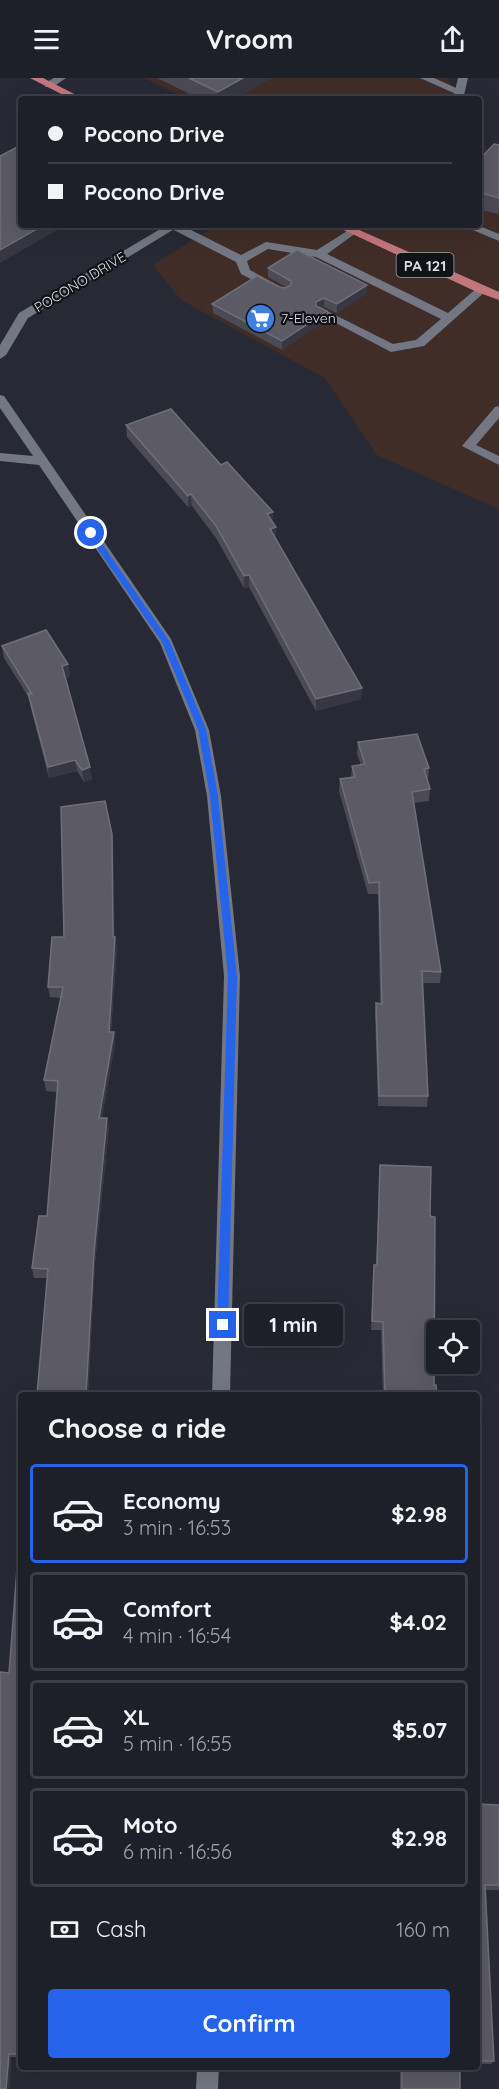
<!DOCTYPE html>
<meta charset="utf-8">
<style>
:root{--surface:#1d2028;--page:#2a2d34;--text:#f1f3f6;--muted:#a0a3a8;--line:#3b3e45;--accent:#2563eb}
body{margin:0;font-family:Quicksand,sans-serif;background:var(--page);color:var(--text);height:100vh;display:flex;flex-direction:column;font-size:22px;white-space:nowrap}
*{box-sizing:border-box;margin:0}
p{font-size:20px;color:var(--muted)}
.icon{flex:none;width:33px;height:33px;fill:none;stroke:currentColor;stroke-width:2;stroke-linecap:round;stroke-linejoin:round}
.map{position:relative;flex:1;overflow:hidden}
.drawer{position:absolute;left:18px;top:1314px;width:462px;height:678px;display:flex;flex-direction:column;background:var(--surface);border-radius:6px;box-shadow:0 6px 24px #0002,0 0 0 2px var(--line)}
.drawer>*{flex:none}
.hud{position:absolute;left:18px;top:18px;width:464px;height:132px;border-radius:6px;box-shadow:0 6px 24px #0002,0 0 0 2px var(--line);display:grid;align-content:center;height:132px;padding:0 30px;background:var(--surface)}
.tools{position:absolute;left:426px;top:1242px;display:grid;gap:12px}
.tools a{display:grid;place-items:center;width:54px;height:54px;border-radius:6px;background:var(--surface);box-shadow:0 6px 24px #0002,0 0 0 2px var(--line);font-size:30px}
.end{position:absolute;width:27px;height:27px;margin:-14px;border:8px solid #2563eb;background:#fff;box-shadow:0 0 0 3px #fff}
.from{border-radius:50%}
.bubble{position:absolute;height:42px;border-radius:6px;background:var(--surface);box-shadow:0 6px 24px #0002,0 0 0 2px var(--line);font-size:20px;font-weight:700;line-height:42px;text-align:center}
.hud b{display:flex;align-items:center;gap:21px;height:57px;font-size:22px}
.hud b+b{border-top:2px solid var(--line)}
.hud i{width:15px;height:15px;background:var(--text)}
ul{padding:0;list-style:none}
li{display:flex;align-items:center;gap:18px;height:99px;margin:0 12px 9px;padding:0 18px;border:3px solid var(--line);border-radius:6px}
li div{flex:1}
li b{display:block;font-size:22px}
li em{font-style:normal;font-weight:700}
li.on{border-color:var(--accent)}
li>.icon{width:54px;height:54px;stroke-width:1.5}
h2{padding:0 30px;font-size:27px;line-height:72px}
.pay{display:flex;align-items:center;gap:15px;height:66px;padding:0 30px;font-size:22px}
.pay p{margin-inline-start:auto}
.action{display:flex;gap:12px;margin-top:auto;padding:12px 30px}
.action a{flex:1;height:69px;border-radius:6px;background:var(--accent);color:#fff;font-size:24px;font-weight:700;line-height:69px;text-align:center}
header{display:flex;justify-content:space-between;align-items:center;height:78px;padding:0 30px;background:var(--surface);font-size:27px;font-weight:700}
.map>svg:first-child{display:block}
.commercial{fill:#402d28}
.lines{fill:none;stroke-linecap:round;stroke-linejoin:round}
.service{fill:#737783;fill-rule:evenodd}
.minor{fill:#737783;fill-rule:evenodd}
.primary{fill:#c4767d;fill-rule:evenodd}
.wall{fill:#4b4a55}
.shaded-wall{fill:#363742}
.building{fill:#5b5a65;stroke:#6f6f79;stroke-width:1.5}
.route{fill:#2563eb}
.labels{text-anchor:middle;dominant-baseline:central;stroke-width:4.5;stroke-linejoin:round;paint-order:stroke}
.far-street-label{font-size:14px;fill:#dddfe6;stroke:#121318}
.far-poi-label{font-size:14px;fill:#dddfe6;stroke:#121318;text-anchor:start}
.shield{fill:#121318;stroke:#a0a2a8;stroke-width:1.5}
.shield-label{font-size:15px;font-weight:bold;fill:#dddfe6}
</style>
<header><svg class="icon" aria-label="menu" viewBox="0 0 24 24"><path d="M4 6h16M4 12h16M4 18h16"/></svg>Vroom<svg class="icon" aria-label="share" viewBox="0 0 24 24"><path d="M12 15V3M7 8l5-5 5 5M5 13v7h14v-7"/></svg></header>
<div class="map">
<svg width="499" height="2011" viewBox="0 0 499 2011">
<rect width="100%" height="100%" fill="#272a35"/>
<g class="commercial">
<path d="M 144,0 L 447,0 L 459,21 L 187,21 Z"/>
<path d="M 479,57 L 493,82 L 499,83 L 499,431 L 377,377 L 325,300 L 181,222 L 153,187 L 216,147 L 478,147 Z"/>
</g>
<g class="lines">
<g class="service">
<path d="M 54,0 L 66,0 L 53,9 L 45,9 L 45,5 Z"/>
<path d="M 420,0 L 434,0 L 465,14 L 456,16 Z"/>
<path d="M 169,147 L 181,147 L 241,177 L 266,164 L 317,172 L 352,150 L 356,151 L 356,155 L 327,176 L 448,235 L 477,210 L 481,209 L 487,212 L 424,268 L 391,274 L 317,235 L 323,231 L 393,266 L 416,262 L 441,241 L 316,179 L 268,171 L 247,183 L 250,192 L 279,208 L 277,210 L 269,210 L 241,196 L 236,184 L 170,150 Z"/>
<path d="M 461,147 L 477,147 L 499,156 L 499,163 Z"/>
<path d="M 499,328 L 499,340 L 476,367 L 499,378 L 499,387 L 462,368 L 495,329 Z"/>
</g>
<g class="minor">
<path d="M 458,0 L 468,0 L 463,21 L 453,21 Z"/>
<path d="M 167,147 L 181,147 L 28,240 L 6,277 L 0,281 L 0,267 L 19,235 Z"/>
<path d="M 353,147 L 366,147 L 356,155 L 348,155 L 346,153 Z"/>
<path d="M 0,317 L 4,318 L 171,561 L 209,652 L 221,718 L 240,898 L 230,1317 L 212,1317 L 224,898 L 207,718 L 195,652 L 160,565 L 39,387 L 0,383 L 0,375 L 33,378 L 0,330 Z"/>
<path d="M 197,1989 L 219,1989 L 218,2011 L 196,2011 Z"/>
</g>
<g class="primary">
<path d="M 30,0 L 43,0 L 84,21 L 71,21 Z"/>
<path d="M 333,147 L 348,147 L 499,214 L 499,222 L 477,214 Z"/>
</g>
</g>
<g class="wall">
<path d="M 157,0 L 271,0 L 234,21 L 200,21 Z"/>
<path d="M 499,67 L 499,135 L 498,136 L 478,131 L 478,83 Z"/>
<path d="M 268,190 L 367,207 L 366,216 L 337,235 L 324,229 L 321,231 L 327,233 L 326,242 L 282,272 L 213,235 L 212,226 L 280,209 L 286,209 L 268,199 Z"/>
<path d="M 126,347 L 273,446 L 276,449 L 275,460 L 362,610 L 361,621 L 316,633 L 249,509 L 244,510 L 216,460 L 192,428 L 188,429 L 127,359 Z"/>
<path d="M 2,568 L 68,586 L 70,598 L 66,600 L 92,701 L 84,704 L 77,693 L 49,700 L 30,627 L 29,620 L 4,580 Z"/>
<path d="M 358,664 L 429,690 L 428,702 L 430,711 L 429,723 L 414,725 L 441,894 L 440,905 L 422,905 L 428,1018 L 427,1029 L 378,1028 L 375,936 L 376,925 L 380,925 L 378,816 L 368,816 L 339,713 L 340,701 L 351,700 L 352,688 L 361,687 L 357,676 Z"/>
<path d="M 112,756 L 113,767 L 114,859 L 117,870 L 111,954 L 114,954 L 115,965 L 102,1040 L 109,1050 L 95,1185 L 88,1317 L 37,1317 L 47,1200 L 34,1200 L 32,1190 L 47,1138 L 57,1014 L 46,1013 L 44,1002 L 61,920 L 50,919 L 48,909 L 64,859 Z"/>
<path d="M 380,1087 L 430,1138 L 434,1307 L 437,1317 L 383,1317 L 381,1252 L 371,1252 L 373,1196 L 374,1187 L 376,1187 Z"/>
<path d="M 21,1439 L 21,1979 L 11,1979 L 9,2011 L 0,2011 L 9,1595 Z"/>
<path d="M 477,1726 L 499,1727 L 499,1812 L 486,1812 L 494,1983 L 491,1986 L 477,1986 Z"/>
<rect x="400" y="1989" width="60" height="22"/>
</g>
<g class="shaded-wall">
<path d="M 243,0 L 271,0 L 234,21 L 218,21 L 218,14 Z"/>
<path d="M 44,147 L 66,147 L 0,185 L 0,172 Z"/>
<path d="M 367,207 L 366,216 L 337,235 L 337,226 Z"/>
<path d="M 324,220 L 324,229 L 316,233 L 316,224 Z"/>
<path d="M 327,233 L 326,242 L 282,272 L 282,263 Z"/>
<path d="M 191,416 L 192,428 L 188,429 L 188,418 Z"/>
<path d="M 273,434 L 273,446 L 267,436 Z"/>
<path d="M 276,449 L 275,461 L 270,451 Z"/>
<path d="M 249,497 L 249,509 L 244,510 L 244,498 Z"/>
<path d="M 68,586 L 70,598 L 64,600 L 62,588 Z"/>
<path d="M 362,610 L 361,621 L 316,633 L 316,621 Z"/>
<path d="M 75,682 L 77,693 L 49,700 L 48,689 Z"/>
<path d="M 90,689 L 92,701 L 84,704 L 82,692 Z"/>
<path d="M 112,756 L 113,767 L 115,870 L 113,859 Z"/>
<path d="M 115,859 L 117,870 L 110,964 L 109,954 Z"/>
<path d="M 114,954 L 115,965 L 100,1050 L 99,1040 Z"/>
<path d="M 107,1040 L 109,1050 L 95,1185 L 88,1317 L 86,1317 L 94,1175 Z"/>
<path d="M 9,1976 L 11,1979 L 9,2011 L 6,2011 Z"/>
</g>
<g class="building">
<path d="M 189,0 L 243,0 L 218,14 Z"/>
<path d="M 494,66 L 499,67 L 499,120 L 478,114 L 478,83 Z"/>
<path d="M 21,67 L 21,147 L 44,147 L 0,172 L 0,78 Z"/>
<path d="M 297,172 L 367,207 L 337,226 L 324,220 L 316,224 L 316,228 L 327,233 L 282,263 L 212,226 L 257,198 L 280,209 L 285,210 L 291,207 L 291,203 L 268,190 Z"/>
<path d="M 171,331 L 221,387 L 227,384 L 273,434 L 267,436 L 276,449 L 270,451 L 362,610 L 316,621 L 249,497 L 244,498 L 216,448 L 191,416 L 188,418 L 126,347 Z"/>
<path d="M 46,552 L 68,586 L 62,588 L 90,689 L 82,692 L 75,682 L 48,689 L 28,615 L 32,616 L 2,568 Z"/>
<path d="M 417,656 L 429,690 L 424,691 L 430,711 L 412,714 L 441,894 L 422,893 L 428,1018 L 379,1018 L 376,925 L 382,926 L 379,804 L 369,805 L 340,701 L 355,699 L 352,688 L 365,686 L 358,664 Z"/>
<path d="M 105,723 L 112,756 L 113,859 L 115,859 L 109,954 L 114,954 L 99,1040 L 107,1040 L 94,1175 L 86,1317 L 37,1317 L 48,1191 L 32,1190 L 39,1138 L 47,1138 L 58,1003 L 44,1002 L 63,909 L 48,909 L 52,859 L 64,859 L 61,729 Z"/>
<path d="M 380,1087 L 431,1089 L 430,1138 L 435,1139 L 434,1307 L 436,1307 L 437,1317 L 385,1317 L 383,1244 L 372,1243 L 374,1187 L 377,1187 Z"/>
<path d="M 21,1439 L 21,1976 L 9,1976 L 6,2011 L 0,2011 L 0,1594 L 9,1595 Z"/>
<path d="M 477,1726 L 499,1727 L 499,1807 L 485,1807 L 494,1983 L 477,1983 Z"/>
<rect x="402" y="1989" width="58" height="22"/>
</g>
<path class="route" d="M 91,453 L 94,454 L 170,564 L 206,651 L 218,718 L 237,898 L 228,1247 L 223,1252 L 217,1247 L 228,898 L 210,718 L 198,651 L 162,564 L 88,457 L 87,455 Z"/>
<defs>
<symbol id="supermarket-disc" viewBox="-11 -11 22 22"><circle r="9.5" fill="#3f7fe0" stroke="#121318"/><path d="M-6-5.5h2.5l.6 2H6L4.5 2H-2.5L-4.4-4H-6ZM-1.5 3.2a1.3 1.3 0 1 0 .1 0ZM3 3.2a1.3 1.3 0 1 0 .1 0Z" fill="#fff"/></symbol>
</defs>
<g fill-rule="evenodd">
<use href="#supermarket-disc" x="244" y="224" width="33" height="33"/>
</g>
<g class="labels">
<g class="far-street-label">
<text transform="translate(80 204) rotate(-31)">POCONO DRIVE</text>
</g>
<g class="far-poi-label">
<text x="281" y="240">7-Eleven</text>
</g>
<rect class="shield" x="396.5" y="175" width="57" height="24" rx="4.5"/>
<g class="shield-label">
<text x="425" y="187">PA 121</text>
</g>
</g>
</svg>
<div class="tools">
<a><svg class="icon" aria-label="locate" viewBox="0 0 24 24"><circle cx="12" cy="12" r="6"/><path d="M12 2v4M12 18v4M2 12h4M18 12h4"/></svg></a>
</div>
<i class="end from" style="left:91px;top:455px"></i>
<i class="end" style="left:223px;top:1247px"></i>
<div class="bubble" style="left:244px;top:1226px;width:99px">1 min</div>
<div class="hud">
<b><i class="from"></i>Pocono Drive</b>
<b><i></i>Pocono Drive</b>
</div>
<section class="drawer">
<h2>Choose a ride</h2>
<ul>
<li class="on"><svg class="icon" aria-label="car" viewBox="0 0 24 24"><path d="M5 17H2v-5l4-1 3-4h7l3 4 3 1v5h-3M9 17h6M6 11h13"/><circle cx="7" cy="17" r="2"/><circle cx="17" cy="17" r="2"/></svg><div><b>Economy</b><p>3 min · 16:53</p></div><em>$2.98</em></li>
<li><svg class="icon" aria-label="car" viewBox="0 0 24 24"><path d="M5 17H2v-5l4-1 3-4h7l3 4 3 1v5h-3M9 17h6M6 11h13"/><circle cx="7" cy="17" r="2"/><circle cx="17" cy="17" r="2"/></svg><div><b>Comfort</b><p>4 min · 16:54</p></div><em>$4.02</em></li>
<li><svg class="icon" aria-label="car" viewBox="0 0 24 24"><path d="M5 17H2v-5l4-1 3-4h7l3 4 3 1v5h-3M9 17h6M6 11h13"/><circle cx="7" cy="17" r="2"/><circle cx="17" cy="17" r="2"/></svg><div><b>XL</b><p>5 min · 16:55</p></div><em>$5.07</em></li>
<li><svg class="icon" aria-label="car" viewBox="0 0 24 24"><path d="M5 17H2v-5l4-1 3-4h7l3 4 3 1v5h-3M9 17h6M6 11h13"/><circle cx="7" cy="17" r="2"/><circle cx="17" cy="17" r="2"/></svg><div><b>Moto</b><p>6 min · 16:56</p></div><em>$2.98</em></li>
</ul>
<div class="pay"><svg class="icon" aria-label="cash" viewBox="0 0 24 24"><path d="M3 7h18v10H3z"/><circle cx="12" cy="12" r="2"/></svg>Cash<p>160 m</p></div>
<div class="action"><a>Confirm</a></div>
</section>
</div>
